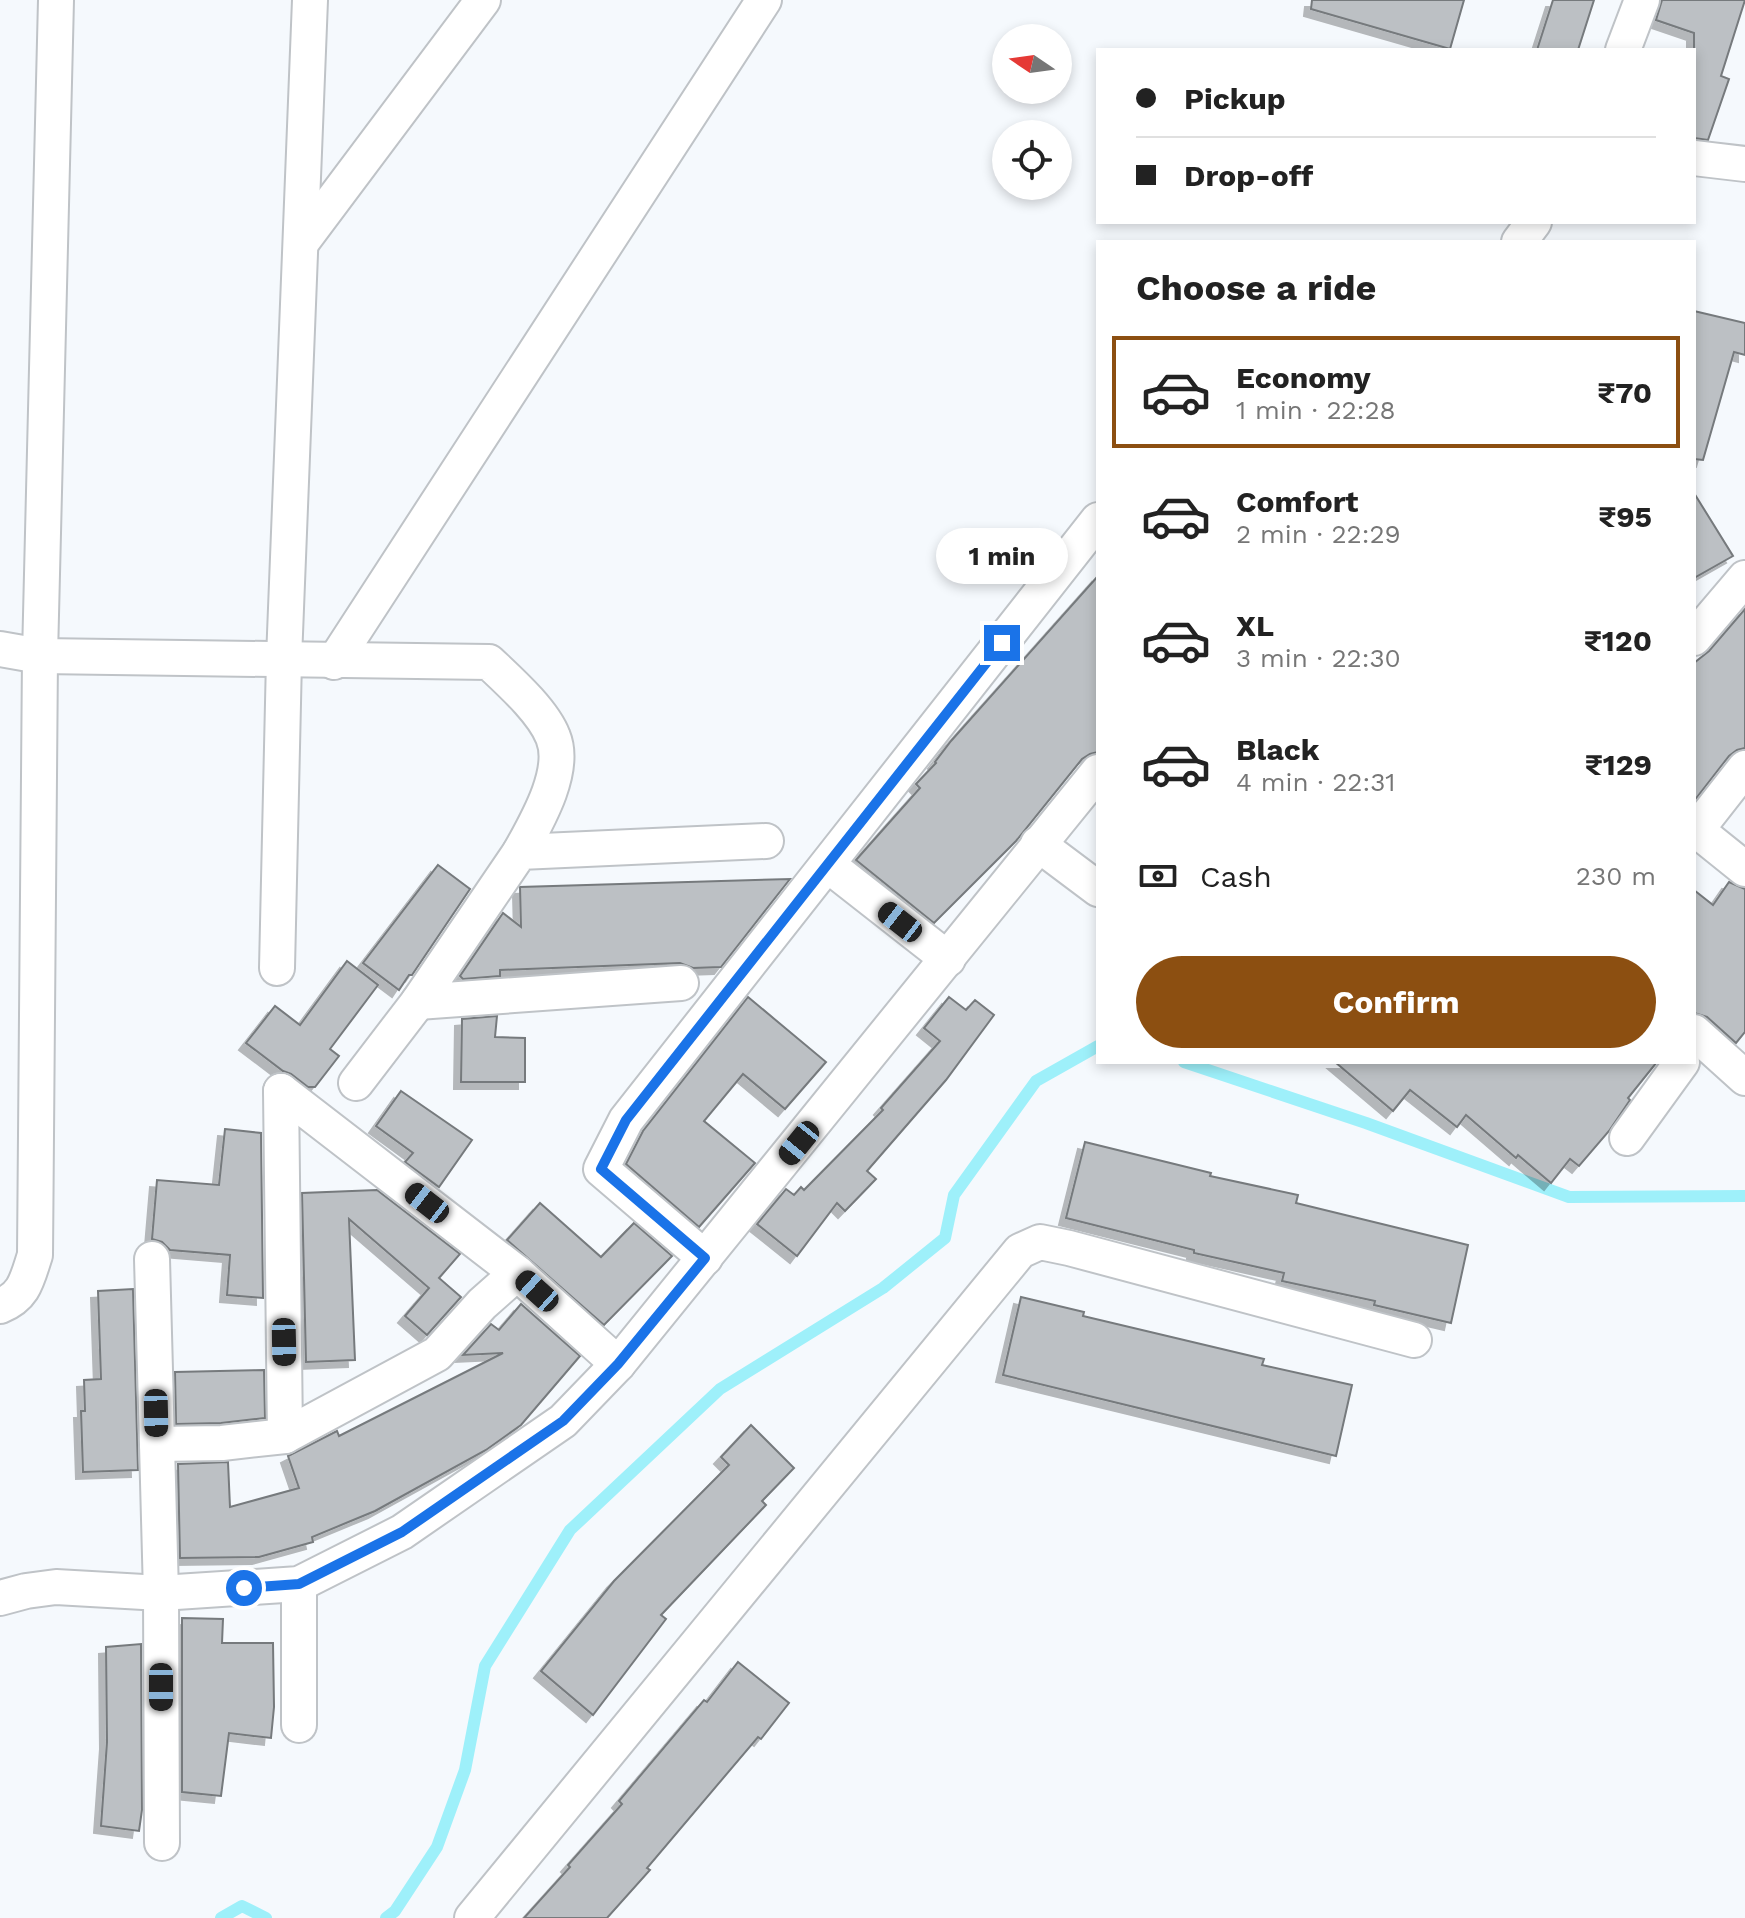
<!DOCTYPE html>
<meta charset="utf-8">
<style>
:root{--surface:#fff;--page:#f2f2f2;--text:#222;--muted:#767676;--line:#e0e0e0;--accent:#8c4f11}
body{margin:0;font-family:"Work Sans",sans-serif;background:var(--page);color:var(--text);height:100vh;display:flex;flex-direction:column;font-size:30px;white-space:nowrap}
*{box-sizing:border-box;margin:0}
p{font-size:26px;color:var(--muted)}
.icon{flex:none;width:44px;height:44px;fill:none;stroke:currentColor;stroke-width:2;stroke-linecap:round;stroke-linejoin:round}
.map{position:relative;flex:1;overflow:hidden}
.sheet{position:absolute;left:1096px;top:240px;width:600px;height:824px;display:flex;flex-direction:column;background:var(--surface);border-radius:0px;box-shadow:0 4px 12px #0003}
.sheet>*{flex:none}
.banner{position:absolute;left:1096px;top:48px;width:600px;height:176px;border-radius:0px;box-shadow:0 4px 12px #0003;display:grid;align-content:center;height:176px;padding:0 40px;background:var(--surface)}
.needle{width:52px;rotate:283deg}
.controls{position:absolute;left:992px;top:24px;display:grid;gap:16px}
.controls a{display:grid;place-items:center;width:80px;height:80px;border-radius:50%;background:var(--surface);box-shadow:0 4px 12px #0003;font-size:40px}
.end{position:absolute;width:36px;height:36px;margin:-18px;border:10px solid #1a73e8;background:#fff;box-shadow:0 0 0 4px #fff}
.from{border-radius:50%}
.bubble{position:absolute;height:56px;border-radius:28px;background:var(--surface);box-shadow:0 4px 12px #0003;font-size:26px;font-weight:700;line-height:56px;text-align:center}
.car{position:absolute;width:24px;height:48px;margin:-24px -12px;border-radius:10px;box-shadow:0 0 6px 2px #0007;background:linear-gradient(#222 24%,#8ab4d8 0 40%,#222 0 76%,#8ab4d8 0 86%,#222 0)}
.banner b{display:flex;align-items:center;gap:28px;height:76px;font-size:30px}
.banner b+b{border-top:2px solid var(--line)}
.banner i{width:20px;height:20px;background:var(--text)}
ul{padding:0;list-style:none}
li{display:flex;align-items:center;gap:24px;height:112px;margin:0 16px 12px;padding:0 24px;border:4px solid transparent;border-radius:0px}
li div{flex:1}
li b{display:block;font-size:30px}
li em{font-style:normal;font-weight:700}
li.current{border-color:var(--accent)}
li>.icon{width:72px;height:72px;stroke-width:1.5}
h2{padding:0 40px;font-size:36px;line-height:96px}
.pay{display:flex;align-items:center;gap:20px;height:88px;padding:0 40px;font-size:30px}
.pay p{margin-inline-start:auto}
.action{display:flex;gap:16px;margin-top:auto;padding:16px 40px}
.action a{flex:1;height:92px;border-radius:48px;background:var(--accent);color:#fff;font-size:32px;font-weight:700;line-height:92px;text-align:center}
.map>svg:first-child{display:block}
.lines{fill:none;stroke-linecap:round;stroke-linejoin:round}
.stream{stroke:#9ef0fa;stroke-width:12}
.building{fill:#bcc0c4;stroke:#767a7d;stroke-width:2;filter:url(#shadow)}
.street-casing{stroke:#bfc3c7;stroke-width:38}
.street{stroke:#fff;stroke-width:34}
.route{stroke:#1a73e8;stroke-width:10}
</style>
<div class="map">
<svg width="1745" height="1918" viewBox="0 0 1745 1918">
<defs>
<filter id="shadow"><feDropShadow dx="-7" dy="7" stdDeviation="0" flood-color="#0004"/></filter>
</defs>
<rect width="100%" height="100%" fill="#f5f9fd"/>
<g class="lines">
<g class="stream">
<path d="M 1184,1062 L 1366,1123 L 1569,1197 L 1745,1196"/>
<path d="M 221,1918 L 242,1906 L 266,1918"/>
<path d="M 386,1918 L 395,1911 L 437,1847 L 465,1770 L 485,1666 L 570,1530 L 720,1389 L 883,1288 L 945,1238 L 954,1195 L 1036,1081 L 1098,1046"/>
</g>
</g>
<g class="building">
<path d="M 1312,0 L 1464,0 L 1450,49 L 1311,9 Z"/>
<path d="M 1553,0 L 1594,0 L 1578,50 L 1537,50 Z"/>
<path d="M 1662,0 L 1745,0 L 1721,76 L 1729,79 L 1708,140 L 1694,138 L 1694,33 L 1656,20 Z"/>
<path d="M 1694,311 L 1745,323 L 1745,355 L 1734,352 L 1703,460 L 1694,459 Z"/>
<path d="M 1694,493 L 1733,556 L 1694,578 Z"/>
<path d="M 1098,576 L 1098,752 L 1090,754 L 1082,759 L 1016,841 L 934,923 L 856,860 L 920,788 L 916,784 L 936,763 L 935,762 L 951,741 Z"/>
<path d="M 1745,609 L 1745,748 L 1737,750 L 1729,756 L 1694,801 L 1694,663 L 1709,651 Z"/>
<path d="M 438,865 L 470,889 L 412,975 L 409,975 L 399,990 L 363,963 Z"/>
<path d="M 790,879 L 721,967 L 693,968 L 680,963 L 500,970 L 500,976 L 463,979 L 460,976 L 503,913 L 521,927 L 520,887 Z"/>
<path d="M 1729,882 L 1745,889 L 1745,1032 L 1736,1043 L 1707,1017 L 1694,1013 L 1694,890 L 1713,905 Z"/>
<path d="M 347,961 L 378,985 L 330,1049 L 339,1056 L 315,1087 L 308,1087 L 291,1074 L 283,1071 L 246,1043 L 275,1006 L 300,1025 Z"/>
<path d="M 748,997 L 826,1062 L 785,1109 L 743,1074 L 704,1121 L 755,1163 L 699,1227 L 626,1164 L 643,1131 Z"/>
<path d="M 949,997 L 966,1010 L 975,1000 L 994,1015 L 946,1080 L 867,1171 L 876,1179 L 845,1211 L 837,1203 L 797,1256 L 757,1224 L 786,1189 L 794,1195 L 801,1187 L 804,1190 L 883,1110 L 881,1108 L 940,1041 L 924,1028 Z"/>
<path d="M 497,1016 L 495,1037 L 525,1038 L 525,1082 L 461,1082 L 462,1019 Z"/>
<path d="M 1335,1062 L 1657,1062 L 1628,1098 L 1630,1100 L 1609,1131 L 1579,1166 L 1570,1159 L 1551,1183 L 1518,1155 L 1516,1158 L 1466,1115 L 1457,1127 L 1410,1090 L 1393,1111 Z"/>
<path d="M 401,1091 L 472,1140 L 439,1187 L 405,1162 L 413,1153 L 376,1126 Z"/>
<path d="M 225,1129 L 261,1133 L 263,1298 L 227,1295 L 230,1255 L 170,1250 L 162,1242 L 152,1239 L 157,1180 L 219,1185 Z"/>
<path d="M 1085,1142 L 1211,1173 L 1210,1176 L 1298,1195 L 1296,1203 L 1468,1245 L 1451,1323 L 1374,1305 L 1375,1301 L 1282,1281 L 1284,1273 L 1194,1253 L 1194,1250 L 1066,1218 Z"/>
<path d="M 377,1190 L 460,1254 L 439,1278 L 461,1297 L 427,1335 L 405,1316 L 429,1288 L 349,1219 L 355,1360 L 306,1362 L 302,1193 Z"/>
<path d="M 540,1203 L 601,1257 L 634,1223 L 672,1256 L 604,1325 L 507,1240 Z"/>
<path d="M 133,1289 L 138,1470 L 83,1472 L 81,1411 L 85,1411 L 84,1380 L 101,1379 L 98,1291 Z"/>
<path d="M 1021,1297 L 1084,1312 L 1083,1316 L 1264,1359 L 1262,1365 L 1352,1385 L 1336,1456 L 1003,1375 Z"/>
<path d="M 521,1304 L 580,1356 L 521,1425 L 486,1450 L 375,1511 L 312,1537 L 313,1542 L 259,1557 L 180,1558 L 178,1464 L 228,1462 L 230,1507 L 299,1488 L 288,1456 L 337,1431 L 339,1436 L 503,1353 L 463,1355 L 491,1324 L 499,1330 Z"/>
<path d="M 264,1370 L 265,1418 L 221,1423 L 176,1424 L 175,1372 Z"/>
<path d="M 751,1425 L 794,1468 L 762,1501 L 766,1505 L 661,1615 L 666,1619 L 593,1715 L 541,1671 L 614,1581 L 729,1465 L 721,1457 Z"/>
<path d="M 182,1618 L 223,1619 L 222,1643 L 273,1643 L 274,1707 L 271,1738 L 229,1733 L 221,1796 L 182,1792 Z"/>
<path d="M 141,1644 L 142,1810 L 139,1831 L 101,1826 L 107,1742 L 106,1647 Z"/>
<path d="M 738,1662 L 789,1703 L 761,1739 L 758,1737 L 647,1868 L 650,1870 L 607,1918 L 524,1918 L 570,1867 L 568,1865 L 622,1804 L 619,1801 L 704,1700 L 707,1702 Z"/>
</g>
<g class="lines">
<defs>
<g id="street">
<path d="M 1623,50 L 1642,0"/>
<path d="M 1694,158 L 1745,164"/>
<path d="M 1519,242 L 1534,222"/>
<path d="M 301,243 L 483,0"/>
<path d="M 1694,638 L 1745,578"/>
<path d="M 0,649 L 40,656 L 489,662 C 509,681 543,711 553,737 C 567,771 536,823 520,852"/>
<path d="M 334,662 L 764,0"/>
<path d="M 1694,828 L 1745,869"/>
<path d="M 1694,833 L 1745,768"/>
<path d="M 1038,844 L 1098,889"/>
<path d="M 828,865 L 948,959"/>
<path d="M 277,968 L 284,659 L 310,0"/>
<path d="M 681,983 L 418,1002 L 520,852 L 766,841"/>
<path d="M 1694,1032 L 1745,1078"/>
<path d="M 356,1083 L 418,1002"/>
<path d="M 281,1091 L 517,1273 L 618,1364"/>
<path d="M 281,1091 L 285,1436"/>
<path d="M 1627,1138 L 1682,1062"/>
<path d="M 705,1258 L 601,1169 L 626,1120 L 1098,520"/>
<path d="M 152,1259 L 161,1593 L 162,1843"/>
<path d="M 0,1306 C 25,1296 27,1279 35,1255 L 40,656 L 56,0"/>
<path d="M 157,1444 L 222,1443 L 285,1436 L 437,1354 L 482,1304 L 517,1273"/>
<path d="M 299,1584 L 299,1725"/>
<path d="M 0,1598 L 26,1591 L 56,1587 L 161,1593 L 299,1584 L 402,1532 L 563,1421 L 618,1364 L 1098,772"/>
<path d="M 472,1918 L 1020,1251 L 1040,1242 L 1069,1248 L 1414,1340"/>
</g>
</defs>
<use href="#street" class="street-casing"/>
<use href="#street" class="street"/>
</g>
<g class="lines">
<path class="route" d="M 244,1588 L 299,1584 L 402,1532 L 563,1421 L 618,1364 L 705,1258 L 601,1169 L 626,1120 L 1002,643"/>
</g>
</svg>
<div class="controls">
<a><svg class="needle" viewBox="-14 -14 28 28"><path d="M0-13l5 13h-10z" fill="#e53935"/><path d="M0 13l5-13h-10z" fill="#767676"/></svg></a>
<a><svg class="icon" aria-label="locate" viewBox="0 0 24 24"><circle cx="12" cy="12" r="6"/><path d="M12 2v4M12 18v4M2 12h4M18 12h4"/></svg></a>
</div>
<i class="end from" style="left:244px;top:1588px"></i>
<i class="end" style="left:1002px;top:643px"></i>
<div class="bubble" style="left:936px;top:528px;width:132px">1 min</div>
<i class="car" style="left:900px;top:922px;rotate:308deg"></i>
<i class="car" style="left:799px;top:1143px;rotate:219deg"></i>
<i class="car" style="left:427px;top:1203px;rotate:308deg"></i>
<i class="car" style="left:537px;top:1291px;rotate:312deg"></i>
<i class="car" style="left:284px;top:1342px;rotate:179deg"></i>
<i class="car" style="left:156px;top:1413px;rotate:179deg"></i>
<i class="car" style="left:161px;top:1687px;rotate:180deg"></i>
<div class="banner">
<b><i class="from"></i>Pickup</b>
<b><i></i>Drop-off</b>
</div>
<section class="sheet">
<h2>Choose a ride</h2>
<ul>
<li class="current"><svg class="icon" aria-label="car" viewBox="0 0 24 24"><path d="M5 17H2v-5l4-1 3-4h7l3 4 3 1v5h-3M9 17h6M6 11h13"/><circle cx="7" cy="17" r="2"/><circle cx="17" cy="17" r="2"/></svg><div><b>Economy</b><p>1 min · 22:28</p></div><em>₹70</em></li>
<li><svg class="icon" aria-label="car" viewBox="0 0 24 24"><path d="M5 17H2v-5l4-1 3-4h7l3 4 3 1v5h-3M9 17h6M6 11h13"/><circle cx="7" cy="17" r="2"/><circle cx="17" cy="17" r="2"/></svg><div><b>Comfort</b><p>2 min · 22:29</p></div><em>₹95</em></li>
<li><svg class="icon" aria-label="car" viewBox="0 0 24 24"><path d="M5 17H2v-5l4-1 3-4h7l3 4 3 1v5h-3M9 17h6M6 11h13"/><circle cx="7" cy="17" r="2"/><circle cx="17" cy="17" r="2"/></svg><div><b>XL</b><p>3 min · 22:30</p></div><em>₹120</em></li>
<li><svg class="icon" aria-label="car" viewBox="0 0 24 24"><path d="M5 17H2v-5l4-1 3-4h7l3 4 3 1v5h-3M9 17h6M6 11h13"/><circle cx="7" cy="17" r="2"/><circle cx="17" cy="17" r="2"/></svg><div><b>Black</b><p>4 min · 22:31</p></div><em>₹129</em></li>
</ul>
<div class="pay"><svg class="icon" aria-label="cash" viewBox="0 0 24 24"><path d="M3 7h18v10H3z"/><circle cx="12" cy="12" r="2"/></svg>Cash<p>230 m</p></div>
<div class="action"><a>Confirm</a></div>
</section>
</div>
